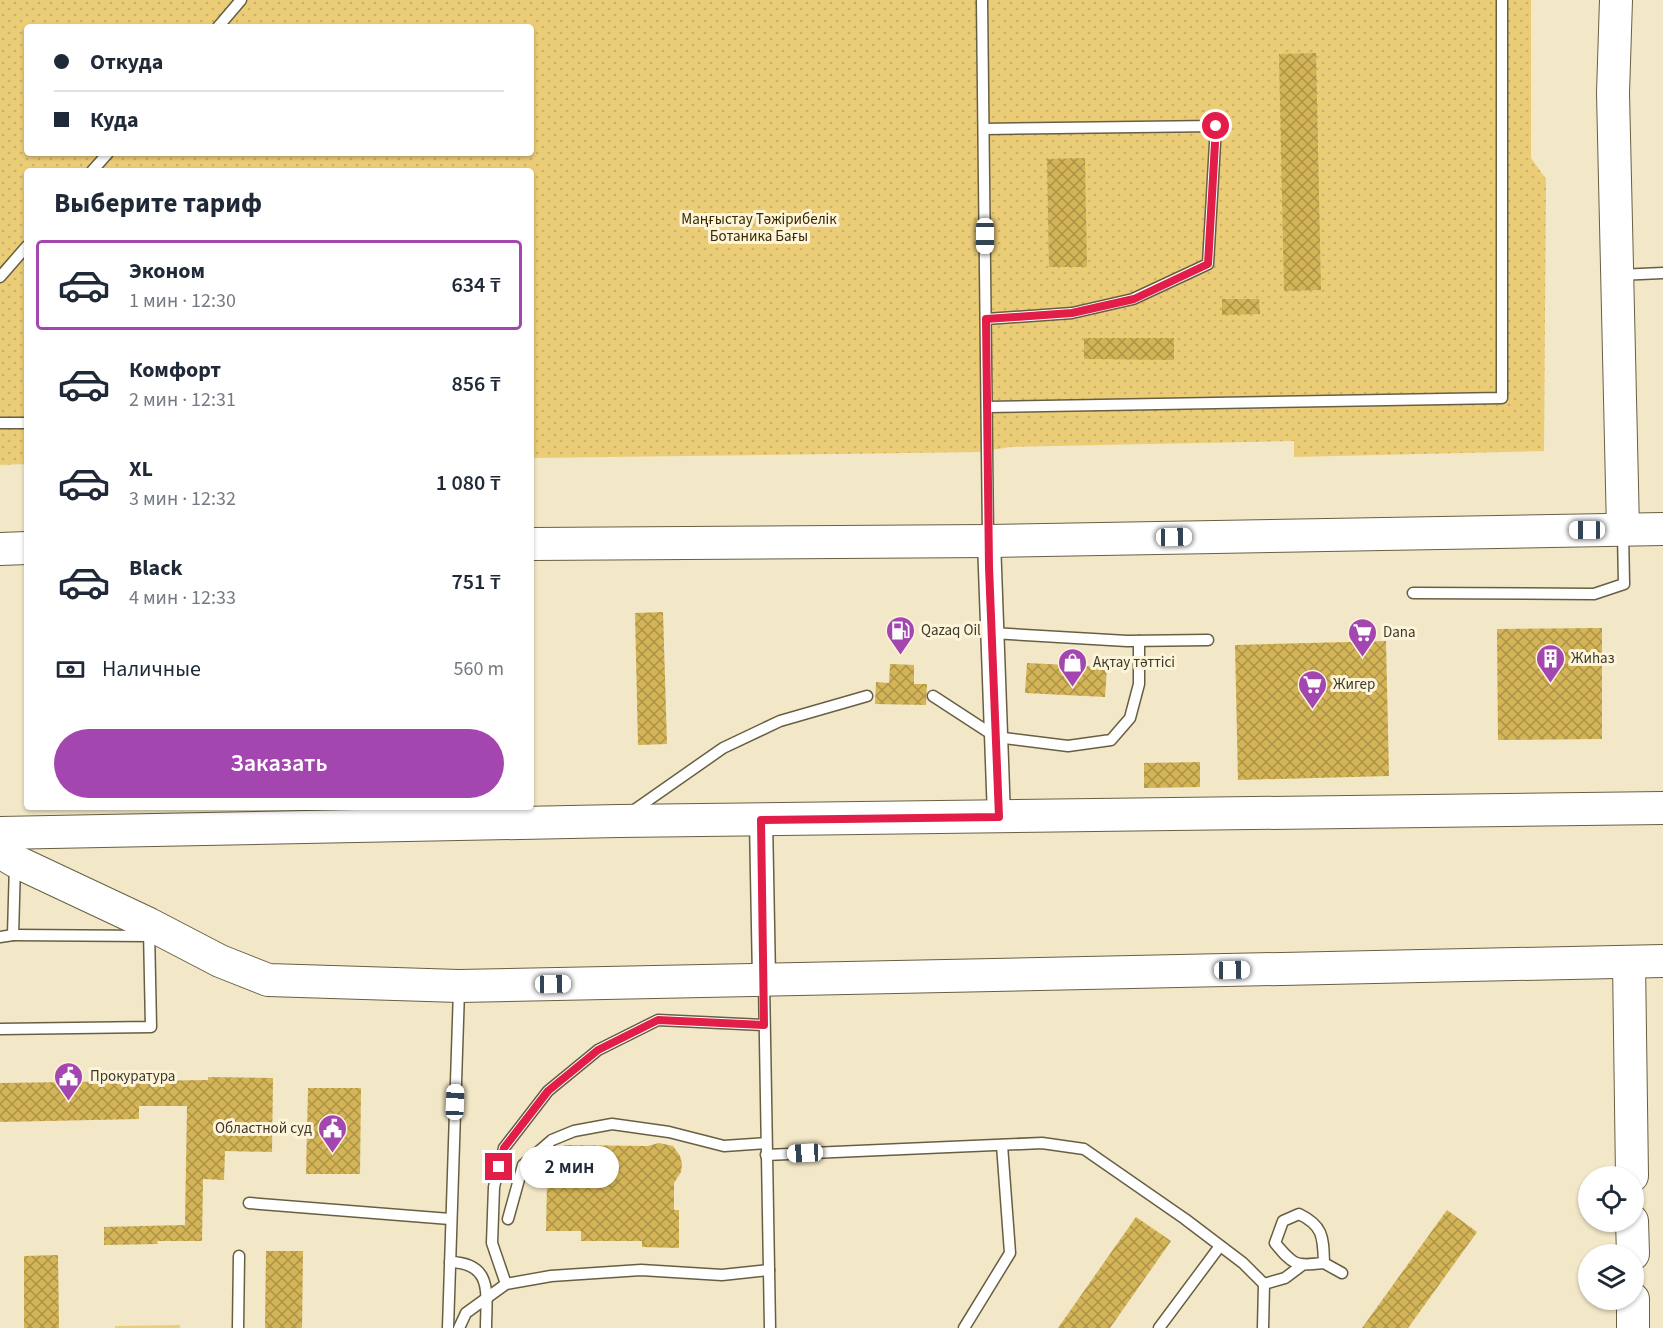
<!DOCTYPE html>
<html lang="ru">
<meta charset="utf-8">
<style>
:root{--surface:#fff;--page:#f6f6f7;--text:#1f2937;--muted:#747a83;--line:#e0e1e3;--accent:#a346af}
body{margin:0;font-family:"Source Sans 3",sans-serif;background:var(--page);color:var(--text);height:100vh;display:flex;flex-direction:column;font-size:22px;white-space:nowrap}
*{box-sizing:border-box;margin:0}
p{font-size:20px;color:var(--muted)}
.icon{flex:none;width:33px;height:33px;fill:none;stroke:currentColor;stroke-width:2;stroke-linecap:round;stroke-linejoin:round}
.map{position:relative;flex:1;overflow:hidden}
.panel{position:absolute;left:24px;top:168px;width:510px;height:642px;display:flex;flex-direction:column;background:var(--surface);border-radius:6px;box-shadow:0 2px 4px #0004}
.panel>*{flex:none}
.banner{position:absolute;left:24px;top:24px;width:510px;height:132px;border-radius:6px;box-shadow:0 2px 4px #0004;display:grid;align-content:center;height:132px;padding:0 30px;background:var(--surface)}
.buttons{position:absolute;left:1578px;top:1166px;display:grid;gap:12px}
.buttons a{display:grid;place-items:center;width:66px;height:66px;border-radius:50%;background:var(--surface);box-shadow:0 2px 4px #0004;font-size:30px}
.end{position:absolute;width:27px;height:27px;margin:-14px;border:8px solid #e11d48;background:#fff;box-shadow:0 0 0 3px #fff}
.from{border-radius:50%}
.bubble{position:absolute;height:42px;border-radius:21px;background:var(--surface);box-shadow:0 2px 4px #0004;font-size:20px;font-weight:600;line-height:42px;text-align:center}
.car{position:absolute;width:18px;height:36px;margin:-18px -9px;border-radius:8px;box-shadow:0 0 4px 2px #0007;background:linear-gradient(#fff 24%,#345 0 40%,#fff 0 76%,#345 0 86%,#fff 0)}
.banner b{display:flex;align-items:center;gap:21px;height:57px;font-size:22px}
.banner b+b{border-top:2px solid var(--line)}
.banner i{width:15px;height:15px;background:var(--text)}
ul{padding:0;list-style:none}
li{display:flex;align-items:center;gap:18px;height:90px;margin:0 12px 9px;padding:0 18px;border:3px solid transparent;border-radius:6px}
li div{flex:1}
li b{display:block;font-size:22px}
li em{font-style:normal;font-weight:600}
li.selected{border-color:var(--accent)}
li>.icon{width:54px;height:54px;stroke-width:1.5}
h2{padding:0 30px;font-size:27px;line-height:72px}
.pay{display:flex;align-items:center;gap:15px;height:66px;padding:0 30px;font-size:22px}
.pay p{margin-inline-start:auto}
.action{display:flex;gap:12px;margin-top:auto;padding:12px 30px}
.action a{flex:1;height:69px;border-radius:36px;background:var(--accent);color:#fff;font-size:24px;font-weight:600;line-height:69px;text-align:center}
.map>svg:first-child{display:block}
.grass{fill:url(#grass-dots);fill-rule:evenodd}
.park{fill:#ebcd78}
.building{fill:url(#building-cross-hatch)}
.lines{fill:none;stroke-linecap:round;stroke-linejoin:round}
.lane-casing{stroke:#685f43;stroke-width:13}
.street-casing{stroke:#685f43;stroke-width:25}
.secondary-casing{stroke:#685f43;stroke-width:34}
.lane{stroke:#fff;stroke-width:10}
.street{stroke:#fff;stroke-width:22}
.secondary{stroke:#fff;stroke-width:32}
.route{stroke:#e11d48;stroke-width:8}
.labels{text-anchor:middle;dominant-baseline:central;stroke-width:6;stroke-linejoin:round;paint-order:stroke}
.park-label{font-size:15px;fill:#372a01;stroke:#fdf4da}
.poi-label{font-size:15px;fill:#3c382b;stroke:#fdf4da;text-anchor:start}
</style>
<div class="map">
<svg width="1663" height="1328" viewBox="0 0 1663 1328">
<defs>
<pattern id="grass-dots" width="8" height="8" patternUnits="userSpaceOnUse" patternTransform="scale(1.5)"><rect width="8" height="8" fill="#ebcd78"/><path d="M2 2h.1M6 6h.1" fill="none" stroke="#cab168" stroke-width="1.8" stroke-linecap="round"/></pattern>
<pattern id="building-cross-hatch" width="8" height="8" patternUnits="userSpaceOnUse" patternTransform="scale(1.5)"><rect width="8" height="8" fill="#d3b457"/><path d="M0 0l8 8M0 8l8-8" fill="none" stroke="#ac9348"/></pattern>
</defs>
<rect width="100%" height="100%" fill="#f2e7c7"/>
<path class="grass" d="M 0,0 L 1531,0 L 1531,158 L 1546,179 L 1544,451 L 1294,457 L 1294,441 L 1010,447 L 979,452 L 531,458 L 531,171 L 27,171 L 27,464 L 0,465 ZM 27,27 L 531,27 L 531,153 L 27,153 Z"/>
<path class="park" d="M 180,1325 L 180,1328 L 115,1328 L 115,1326 Z"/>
<g class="building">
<path d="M 1316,53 L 1321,290 L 1284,291 L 1279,54 Z"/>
<path d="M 1085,158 L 1087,267 L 1049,267 L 1047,159 Z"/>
<path d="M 1222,299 L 1259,299 L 1260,314 L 1222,315 Z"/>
<path d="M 1084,338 L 1174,338 L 1174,360 L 1084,359 Z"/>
<path d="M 663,612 L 667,744 L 638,745 L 635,613 Z"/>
<path d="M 1602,628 L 1602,739 L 1498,740 L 1497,629 Z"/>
<path d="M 1386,641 L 1389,776 L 1238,780 L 1235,645 Z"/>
<path d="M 1027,663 L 1107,667 L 1105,697 L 1025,693 Z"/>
<path d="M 890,664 L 914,665 L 914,684 L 927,684 L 926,705 L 875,704 L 876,682 L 889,683 Z"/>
<path d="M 1200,762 L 1200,787 L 1144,788 L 1144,763 Z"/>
<path d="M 208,1077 L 273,1078 L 272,1152 L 225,1151 L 224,1180 L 203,1179 L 202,1241 L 157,1241 L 158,1244 L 104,1245 L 104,1227 L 185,1225 L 187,1106 L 139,1106 L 139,1119 L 0,1122 L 0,1083 L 208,1080 Z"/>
<path d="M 308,1088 L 361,1088 L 360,1174 L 306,1174 Z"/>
<path d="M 659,1143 L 673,1146 L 680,1156 L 682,1164 L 681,1172 L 674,1183 L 674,1210 L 679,1210 L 679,1248 L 642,1247 L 642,1241 L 581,1241 L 581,1231 L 546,1231 L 547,1182 L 564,1182 L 564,1145 L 648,1146 Z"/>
<path d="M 1447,1210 L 1477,1232 L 1408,1328 L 1362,1328 Z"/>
<path d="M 1136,1217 L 1171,1241 L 1110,1328 L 1058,1328 Z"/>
<path d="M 266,1251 L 303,1251 L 302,1328 L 265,1328 Z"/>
<path d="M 58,1255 L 59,1328 L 24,1328 L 24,1256 Z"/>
</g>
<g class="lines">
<defs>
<g id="lane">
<path d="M 982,0 L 988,538"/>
<path d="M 218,27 L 241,0"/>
<path d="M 984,129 L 1216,126 L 1208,264 L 1133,299 L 1072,313 L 986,319"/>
<path d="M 92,171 L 108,153"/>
<path d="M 1618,275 L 1663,273"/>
<path d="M 0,277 L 27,246"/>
<path d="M 987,407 L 1502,398 L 1502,0"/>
<path d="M 0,423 L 27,423"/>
<path d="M 1413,593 L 1594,594 L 1624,584 L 1623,532"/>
<path d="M 992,633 L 1127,641 L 1208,640"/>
<path d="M 933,696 L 996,737 L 1068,746 L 1111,740 L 1130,718 L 1139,684 L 1139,641"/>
<path d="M 630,813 L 723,748 L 780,721 L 867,696"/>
<path d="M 13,935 L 149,936"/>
<path d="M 0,937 L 13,935 L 15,864"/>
<path d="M 764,982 L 770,1328"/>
<path d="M 0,1029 L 151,1027 L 149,930"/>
<path d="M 766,1155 L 1042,1143 L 1084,1149 L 1185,1219 L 1243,1263 L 1264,1284"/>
<path d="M 249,1203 L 450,1219"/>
<path d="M 508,1219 L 523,1165 L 552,1140 L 574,1131 L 612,1124 L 669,1132 L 724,1146 L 766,1143"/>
<path d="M 450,1262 C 494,1263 486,1295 486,1328"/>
<path d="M 1324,1263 C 1295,1266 1294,1266 1275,1243 L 1283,1221 L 1299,1214 C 1324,1226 1323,1238 1324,1263 L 1342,1273"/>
<path d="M 506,1284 L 492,1243 L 494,1187 L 504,1148 L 548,1091 L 598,1050 L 658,1020 L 763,1025"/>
<path d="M 238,1328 L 239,1256"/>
<path d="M 448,1328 L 459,990"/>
<path d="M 459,1328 L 466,1313 L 506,1284 L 551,1276 L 641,1270 L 722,1275 L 769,1270"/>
<path d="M 964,1328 L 1010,1253 L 1002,1145"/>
<path d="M 1159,1328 L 1220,1246"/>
<path d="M 1263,1328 L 1264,1284 L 1285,1278 L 1301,1266"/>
</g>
<g id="street">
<path d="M 989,541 L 999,817"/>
<path d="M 761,820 L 764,979"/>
</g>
<g id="secondary">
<path d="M 1616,0 L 1613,93 L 1623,529"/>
<path d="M 531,544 L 989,541 L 1663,529"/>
<path d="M 0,549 L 27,548"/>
<path d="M 0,833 L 619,821 L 1663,808"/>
<path d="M 0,852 L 15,861 L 149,924 L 220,961 L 268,980 L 459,986 L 1663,961"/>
<path d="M 1629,962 L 1632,1176"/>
<path d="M 1632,1221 L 1633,1254"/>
<path d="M 1633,1299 L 1633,1328"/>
</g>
</defs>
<use href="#lane" class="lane-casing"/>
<use href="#street" class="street-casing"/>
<use href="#secondary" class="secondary-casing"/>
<use href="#lane" class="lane"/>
<use href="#street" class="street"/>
<use href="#secondary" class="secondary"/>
</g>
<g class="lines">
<path class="route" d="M 499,1167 L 504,1148 L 548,1091 L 598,1050 L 658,1020 L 764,1025 L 761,820 L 999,817 L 989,567 L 986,319 L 1072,313 L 1134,299 L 1208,264 L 1216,126"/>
</g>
<defs>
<symbol id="fuel-pin" viewBox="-11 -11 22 30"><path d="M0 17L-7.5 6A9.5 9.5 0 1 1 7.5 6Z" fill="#a346af" stroke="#fdf4da"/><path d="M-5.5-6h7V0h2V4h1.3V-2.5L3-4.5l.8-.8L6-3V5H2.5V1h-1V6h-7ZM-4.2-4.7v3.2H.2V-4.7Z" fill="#fff"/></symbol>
<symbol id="supermarket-pin" viewBox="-11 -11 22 30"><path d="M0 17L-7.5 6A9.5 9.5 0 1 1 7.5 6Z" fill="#a346af" stroke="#fdf4da"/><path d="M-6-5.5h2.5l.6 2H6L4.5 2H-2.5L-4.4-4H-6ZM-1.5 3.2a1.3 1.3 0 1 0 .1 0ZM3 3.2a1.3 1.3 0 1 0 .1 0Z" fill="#fff"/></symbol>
<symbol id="building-pin" viewBox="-11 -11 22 30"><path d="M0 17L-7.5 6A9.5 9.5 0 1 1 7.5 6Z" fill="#a346af" stroke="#fdf4da"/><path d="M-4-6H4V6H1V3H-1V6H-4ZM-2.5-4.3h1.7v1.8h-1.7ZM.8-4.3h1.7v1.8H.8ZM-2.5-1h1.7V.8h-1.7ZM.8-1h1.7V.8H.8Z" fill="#fff"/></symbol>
<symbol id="shop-pin" viewBox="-11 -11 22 30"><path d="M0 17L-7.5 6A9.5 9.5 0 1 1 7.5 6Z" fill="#a346af" stroke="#fdf4da"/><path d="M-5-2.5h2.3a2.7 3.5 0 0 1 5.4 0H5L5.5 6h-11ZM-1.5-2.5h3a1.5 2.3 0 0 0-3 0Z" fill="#fff"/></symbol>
<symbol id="civic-pin" viewBox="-11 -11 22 30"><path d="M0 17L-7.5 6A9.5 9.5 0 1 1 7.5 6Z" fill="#a346af" stroke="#fdf4da"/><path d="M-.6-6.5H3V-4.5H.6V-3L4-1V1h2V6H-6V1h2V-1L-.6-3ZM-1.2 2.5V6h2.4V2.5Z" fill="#fff"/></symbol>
</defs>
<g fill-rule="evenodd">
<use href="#fuel-pin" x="884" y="614" width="33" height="45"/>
<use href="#supermarket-pin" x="1346" y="616" width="33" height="45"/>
<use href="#building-pin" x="1534" y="642" width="33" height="45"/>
<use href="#shop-pin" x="1056" y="646" width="33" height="45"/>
<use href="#supermarket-pin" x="1296" y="668" width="33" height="45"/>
<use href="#civic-pin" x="52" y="1060" width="33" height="45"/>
<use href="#civic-pin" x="316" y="1112" width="33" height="45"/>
</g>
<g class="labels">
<g class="park-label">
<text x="759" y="219">Маңғыстау Тәжірибелік<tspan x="759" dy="17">Ботаника Бағы</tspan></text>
</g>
<g class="poi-label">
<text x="921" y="630">Qazaq Oil</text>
<text x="1383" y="632">Dana</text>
<text x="1571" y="658">Жиhаз</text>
<text x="1093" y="662">Ақтау тәттісі</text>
<text x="1333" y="684">Жигер</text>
<text x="90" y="1076">Прокуратура</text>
<text x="312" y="1128" text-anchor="end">Областной суд</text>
</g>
</g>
</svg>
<div class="buttons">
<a><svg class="icon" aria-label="locate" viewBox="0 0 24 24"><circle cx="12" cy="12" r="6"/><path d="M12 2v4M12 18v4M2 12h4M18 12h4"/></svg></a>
<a><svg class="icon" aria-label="layers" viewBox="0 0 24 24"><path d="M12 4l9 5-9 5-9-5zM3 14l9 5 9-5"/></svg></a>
</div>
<i class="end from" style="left:1216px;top:126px"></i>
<i class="end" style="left:499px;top:1167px"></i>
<div class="bubble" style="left:520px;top:1146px;width:99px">2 мин</div>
<i class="car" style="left:985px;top:236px;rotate:180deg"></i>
<i class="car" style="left:1587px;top:530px;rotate:270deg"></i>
<i class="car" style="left:1174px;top:537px;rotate:89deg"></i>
<i class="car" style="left:1232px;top:970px;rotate:89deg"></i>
<i class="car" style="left:553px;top:984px;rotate:89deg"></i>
<i class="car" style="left:455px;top:1102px;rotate:2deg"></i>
<i class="car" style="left:805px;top:1153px;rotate:267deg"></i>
<div class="banner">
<b><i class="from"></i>Откуда</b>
<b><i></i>Куда</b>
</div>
<section class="panel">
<h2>Выберите тариф</h2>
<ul>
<li class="selected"><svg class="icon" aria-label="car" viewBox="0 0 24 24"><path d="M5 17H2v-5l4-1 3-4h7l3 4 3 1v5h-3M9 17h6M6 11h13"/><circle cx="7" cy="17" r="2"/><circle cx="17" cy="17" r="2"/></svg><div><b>Эконом</b><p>1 мин · 12:30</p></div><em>634 ₸</em></li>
<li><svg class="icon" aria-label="car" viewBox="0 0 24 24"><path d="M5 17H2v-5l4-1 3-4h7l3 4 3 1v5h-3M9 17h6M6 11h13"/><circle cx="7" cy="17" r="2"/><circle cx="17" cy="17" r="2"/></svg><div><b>Комфорт</b><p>2 мин · 12:31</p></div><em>856 ₸</em></li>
<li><svg class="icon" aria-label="car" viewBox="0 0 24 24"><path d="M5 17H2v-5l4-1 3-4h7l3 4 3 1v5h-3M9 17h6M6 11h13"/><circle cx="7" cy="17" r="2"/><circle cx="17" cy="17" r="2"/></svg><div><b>XL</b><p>3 мин · 12:32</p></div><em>1 080 ₸</em></li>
<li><svg class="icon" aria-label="car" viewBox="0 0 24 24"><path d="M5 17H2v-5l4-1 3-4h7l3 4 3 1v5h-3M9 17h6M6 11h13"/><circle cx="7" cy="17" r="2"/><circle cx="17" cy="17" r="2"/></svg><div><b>Black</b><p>4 мин · 12:33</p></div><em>751 ₸</em></li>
</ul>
<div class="pay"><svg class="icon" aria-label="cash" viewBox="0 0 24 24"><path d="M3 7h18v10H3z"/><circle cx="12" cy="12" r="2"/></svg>Наличные<p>560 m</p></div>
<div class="action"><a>Заказать</a></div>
</section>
</div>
